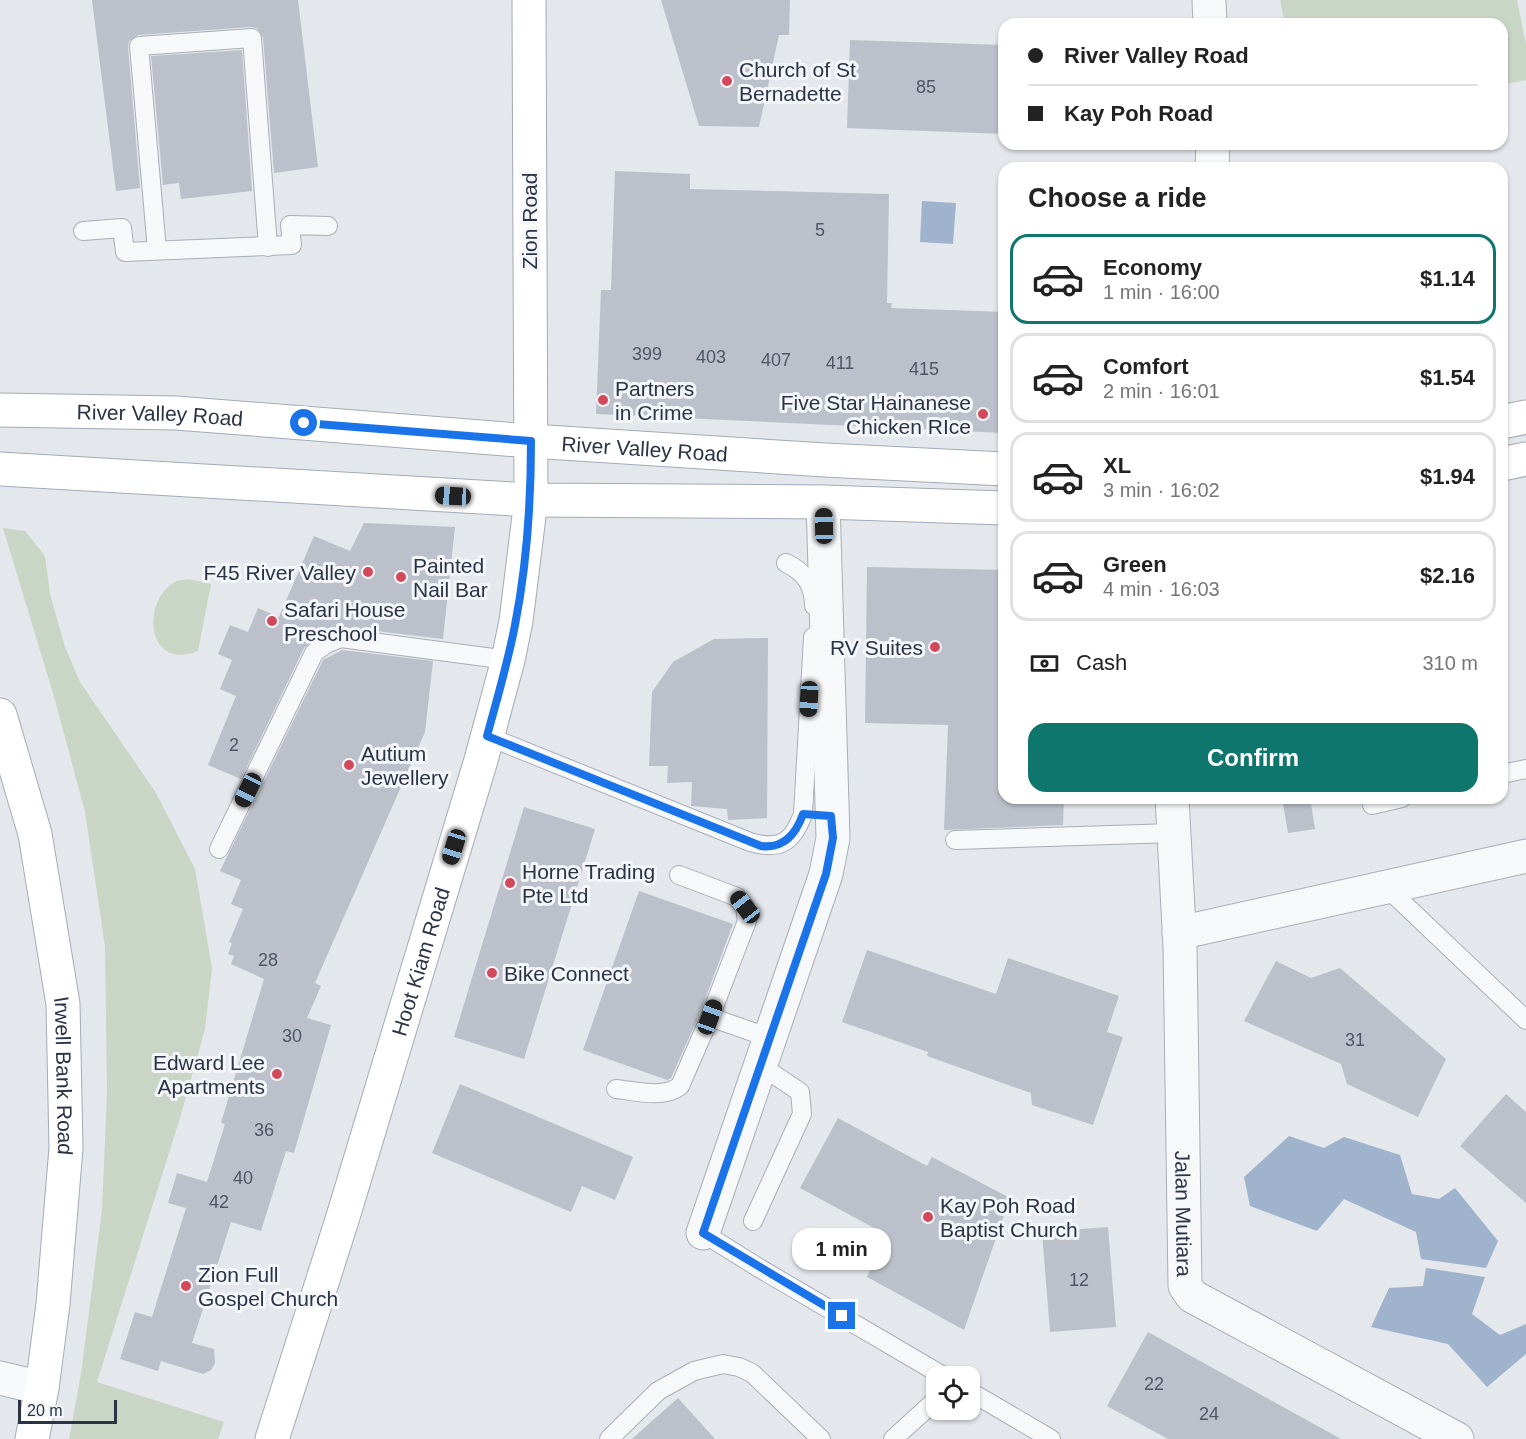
<!DOCTYPE html>
<meta charset="utf-8">
<style>
:root{--surface:#fff;--page:#f2f2f2;--text:#222;--muted:#767676;--line:#e0e0e0;--accent:#0f766e}
body{margin:0;font-family:Arial,sans-serif;background:var(--page);color:var(--text);height:100vh;display:flex;flex-direction:column;font-size:22px;white-space:nowrap}
*{box-sizing:border-box;margin:0}
p{font-size:20px;color:var(--muted)}
.icon{flex:none;width:33px;height:33px;fill:none;stroke:currentColor;stroke-width:2;stroke-linecap:round;stroke-linejoin:round}
.map{position:relative;flex:1;overflow:hidden}
.sheet{position:absolute;left:998px;top:162px;width:510px;height:642px;display:flex;flex-direction:column;background:var(--surface);border-radius:18px;box-shadow:0 2px 4px #0004}
.sheet>*{flex:none}
.hud{position:absolute;left:998px;top:18px;width:510px;height:132px;border-radius:18px;box-shadow:0 2px 4px #0004;display:grid;align-content:center;height:132px;padding:0 30px;background:var(--surface)}
.buttons{position:absolute;left:926px;top:1366px;display:grid;gap:12px}
.buttons a{display:grid;place-items:center;width:54px;height:54px;border-radius:12px;background:var(--surface);box-shadow:0 2px 4px #0004;font-size:30px}
.scale{position:absolute;left:18px;bottom:15px;width:99px;box-sizing:border-box;padding-left:6px;border:3px solid #2b3445;border-top:0;font-size:16px;line-height:21px;white-space:nowrap;color:#2b3445;-webkit-text-stroke:4px #f4f6f9;paint-order:stroke}
.end{position:absolute;width:27px;height:27px;margin:-14px;border:8px solid #1a73e8;background:#fff;box-shadow:0 0 0 3px #fff}
.from{border-radius:50%}
.bubble{position:absolute;height:42px;border-radius:18px;background:var(--surface);box-shadow:0 2px 4px #0004;font-size:20px;font-weight:800;line-height:42px;text-align:center}
.car{position:absolute;width:18px;height:36px;margin:-18px -9px;border-radius:8px;box-shadow:0 0 4px 2px #0007;background:linear-gradient(#222 24%,#8ab4d8 0 40%,#222 0 76%,#8ab4d8 0 86%,#222 0)}
.hud b{display:flex;align-items:center;gap:21px;height:57px;font-size:22px}
.hud b+b{border-top:2px solid var(--line)}
.hud i{width:15px;height:15px;background:var(--text)}
ul{padding:0;list-style:none}
li{display:flex;align-items:center;gap:18px;height:90px;margin:0 12px 9px;padding:0 18px;border:3px solid var(--line);border-radius:18px}
li div{flex:1}
li b{display:block;font-size:22px}
li em{font-style:normal;font-weight:800}
li.active{border-color:var(--accent)}
li>.icon{width:54px;height:54px;stroke-width:1.5}
h2{padding:0 30px;font-size:27px;line-height:72px}
.pay{display:flex;align-items:center;gap:15px;height:66px;padding:0 30px;font-size:22px}
.pay p{margin-inline-start:auto}
.cta{display:flex;gap:12px;margin-top:auto;padding:12px 30px}
.cta a{flex:1;height:69px;border-radius:18px;background:var(--accent);color:#fff;font-size:24px;font-weight:800;line-height:69px;text-align:center}
.map>svg:first-child{display:block}
.green{fill:#c9d6c5}
.water{fill:#9fb4cc}
.building{fill:#bbc0ca}
.lines{fill:none;stroke-linecap:round;stroke-linejoin:round}
.lane-casing{stroke:#a9aeb7;stroke-width:20}
.street-casing{stroke:#a9aeb7;stroke-width:35}
.primary-casing{stroke:#a3abb8;stroke-width:35}
.lane{stroke:#f7f8fa;stroke-width:18}
.street{stroke:#f7f8fa;stroke-width:33}
.primary{stroke:#fff;stroke-width:33}
.route{stroke:#1a73e8;stroke-width:8}
.poi-dot{fill:#d1495b;stroke:#f4f6f9;stroke-width:2}
.labels{text-anchor:middle;dominant-baseline:central;stroke-width:6;stroke-linejoin:round;paint-order:stroke}
.number-label{font-size:18px;fill:#4f5766}
.poi-label{font-size:21px;fill:#2b3445;stroke:#f4f6f9;text-anchor:start}
.street-label{font-size:21px;fill:#2b3445;stroke:#f4f6f9}
</style>
<div class="map">
<svg width="1526" height="1439" viewBox="0 0 1526 1439">
<rect width="100%" height="100%" fill="#e4e7ec"/>
<g class="green">
<path d="M 1280,0 L 1517,0 L 1526,44 L 1526,80 L 1502,85 L 1502,24 L 1285,24 Z"/>
<path d="M 3,528 L 25,531 L 45,556 L 50,594 L 65,647 L 80,682 L 156,793 L 195,869 L 212,968 L 205,1029 L 180,1118 L 97,1382 L 224,1422 L 218,1439 L 69,1439 L 81,1374 L 102,1210 L 107,1094 L 105,946 L 85,812 L 55,700 Z"/>
<path d="M 188,579 L 211,584 L 198,651 C 145,672 142,599 175,582 C 178,580 184,580 188,579 Z"/>
</g>
<g class="water">
<path d="M 922,201 L 956,203 L 953,244 L 920,242 Z"/>
<path d="M 1289,1136 L 1324,1148 L 1344,1137 L 1400,1155 L 1412,1194 L 1439,1199 L 1455,1188 L 1498,1241 L 1486,1268 L 1421,1259 L 1416,1232 L 1344,1199 L 1317,1231 L 1250,1206 L 1244,1177 Z"/>
<path d="M 1426,1268 L 1485,1277 L 1472,1314 L 1500,1335 L 1526,1324 L 1526,1354 L 1487,1387 L 1448,1344 L 1371,1327 L 1389,1288 L 1423,1286 Z"/>
</g>
<g class="building">
<path d="M 92,0 L 298,0 L 318,167 L 274,173 L 263,37 L 257,28 L 251,27 L 138,35 L 129,41 L 128,47 L 140,188 L 116,191 Z"/>
<path d="M 661,0 L 790,0 L 789,35 L 779,35 L 759,127 L 699,126 Z"/>
<path d="M 850,40 L 1004,45 L 1004,134 L 847,128 Z"/>
<path d="M 242,50 L 252,191 L 181,199 L 179,183 L 163,185 L 151,56 Z"/>
<path d="M 615,171 L 690,174 L 690,189 L 889,194 L 887,303 L 892,303 L 891,308 L 1004,312 L 1004,433 L 596,414 L 601,290 L 611,290 Z"/>
<path d="M 364,523 L 455,527 L 443,639 L 342,627 L 322,634 L 304,648 L 241,779 L 208,765 L 236,696 L 220,689 L 232,660 L 218,654 L 230,625 L 248,632 L 258,608 L 279,617 L 314,536 L 350,551 Z"/>
<path d="M 867,567 L 1004,570 L 1004,798 L 1064,798 L 1063,825 L 944,830 L 948,725 L 865,723 Z"/>
<path d="M 768,638 L 767,818 L 728,820 L 727,809 L 691,806 L 692,782 L 667,783 L 668,766 L 649,766 L 652,692 L 673,662 L 714,639 Z"/>
<path d="M 342,650 L 433,661 L 425,732 L 315,983 L 321,986 L 307,1018 L 331,1025 L 294,1153 L 286,1151 L 261,1231 L 231,1222 L 192,1343 L 214,1349 L 215,1363 L 211,1370 L 203,1374 L 161,1361 L 158,1371 L 120,1359 L 135,1312 L 152,1317 L 186,1208 L 168,1203 L 177,1173 L 207,1182 L 225,1124 L 221,1123 L 264,979 L 231,964 L 234,956 L 228,954 L 232,943 L 229,942 L 243,909 L 231,904 L 241,880 L 220,871 L 323,660 Z"/>
<path d="M 1282,798 L 1310,798 L 1315,829 L 1288,833 Z"/>
<path d="M 524,807 L 595,829 L 524,1059 L 454,1037 Z"/>
<path d="M 639,891 L 733,924 L 700,1013 L 671,1078 L 667,1080 L 583,1050 Z"/>
<path d="M 867,950 L 996,994 L 1008,958 L 1119,996 L 1107,1032 L 1123,1037 L 1093,1125 L 1032,1105 L 1031,1093 L 927,1056 L 928,1052 L 842,1022 Z"/>
<path d="M 1276,961 L 1311,978 L 1340,968 L 1446,1059 L 1418,1117 L 1347,1084 L 1341,1064 L 1244,1021 Z"/>
<path d="M 460,1084 L 633,1157 L 615,1200 L 582,1186 L 571,1212 L 432,1153 Z"/>
<path d="M 1506,1094 L 1526,1112 L 1526,1203 L 1460,1146 Z"/>
<path d="M 838,1118 L 927,1166 L 932,1157 L 1010,1198 L 964,1330 L 867,1277 L 887,1235 L 800,1188 Z"/>
<path d="M 1108,1227 L 1116,1327 L 1050,1332 L 1042,1232 Z"/>
<path d="M 1148,1332 L 1256,1392 L 1341,1439 L 1168,1439 L 1107,1406 Z"/>
<path d="M 678,1398 L 715,1439 L 632,1439 Z"/>
</g>
<g class="lines">
<defs>
<g id="lane">
<path d="M 83,231 L 122,228 L 125,252 L 292,245 L 290,225 L 328,226"/>
<path d="M 157,250 L 139,46 L 252,38 L 268,247"/>
<path d="M 786,563 C 805,572 814,585 814,606"/>
<path d="M 487,736 L 750,842 C 780,851 793,842 803,814 L 813,637"/>
<path d="M 1502,774 L 1526,769"/>
<path d="M 1372,805 L 1402,798"/>
<path d="M 955,840 L 1174,833"/>
<path d="M 219,849 L 314,653 L 326,644 L 341,638 L 508,660"/>
<path d="M 1385,886 L 1526,1020"/>
<path d="M 710,1017 L 770,1038"/>
<path d="M 616,1089 C 636,1091 663,1099 680,1086 L 710,1017 L 747,921 L 745,907 L 737,897 L 679,875"/>
<path d="M 753,1221 L 802,1114 L 800,1092 L 760,1065"/>
<path d="M 703,1233 L 759,1268 L 945,1377"/>
<path d="M 969,1391 L 1051,1439"/>
<path d="M 609,1439 L 658,1391 L 694,1371 L 723,1364 L 739,1367 L 752,1373 L 821,1439"/>
<path d="M 893,1439 L 936,1400"/>
</g>
<g id="street">
<path d="M 1209,0 L 1210,24"/>
<path d="M 1212,168 L 1213,144"/>
<path id="s1" d="M 1172,798 L 1180,946 L 1185,1286 L 1192,1296 L 1457,1439"/>
<path d="M 1179,933 L 1526,856"/>
<path d="M 703,1233 L 826,874 L 833,838 L 823,502"/>
<path d="M 0,1378 L 42,1388"/>
</g>
<g id="primary">
<path id="s2" d="M 0,410 L 176,413 L 531,441 L 825,460 L 1004,469"/>
<path d="M 1502,422 L 1526,417"/>
<path d="M 1502,464 L 1526,459"/>
<path d="M 0,469 L 531,500 L 823,502 L 1004,508"/>
<path id="s3" d="M 0,715 L 35,834 L 63,1004 L 66,1148 L 53,1304 L 42,1388 L 32,1439"/>
<path id="s4" d="M 272,1439 L 342,1220 L 481,760 L 508,660 L 516,621 L 531,500 L 529,0"/>
</g>
</defs>
<use href="#lane" class="lane-casing"/>
<use href="#street" class="street-casing"/>
<use href="#primary" class="primary-casing"/>
<use href="#lane" class="lane"/>
<use href="#street" class="street"/>
<use href="#primary" class="primary"/>
</g>
<g class="lines">
<path class="route" d="M 304,423 L 531,441 C 531,502 527,564 515,625 C 508,662 497,699 487,736 L 761,846 C 784,849 796,834 803,814 L 831,816 L 833,838 L 826,874 L 703,1233 L 842,1316"/>
</g>
<g class="poi-dot">
<circle cx="727" cy="81" r="6"/>
<circle cx="603" cy="400" r="6"/>
<circle cx="983" cy="414" r="6"/>
<circle cx="368" cy="572" r="6"/>
<circle cx="401" cy="577" r="6"/>
<circle cx="272" cy="621" r="6"/>
<circle cx="935" cy="647" r="6"/>
<circle cx="349" cy="765" r="6"/>
<circle cx="510" cy="883" r="6"/>
<circle cx="492" cy="973" r="6"/>
<circle cx="277" cy="1074" r="6"/>
<circle cx="928" cy="1217" r="6"/>
<circle cx="186" cy="1286" r="6"/>
</g>
<g class="labels">
<g class="number-label">
<text x="926" y="87">85</text>
<text x="820" y="230">5</text>
<text x="647" y="354">399</text>
<text x="711" y="357">403</text>
<text x="776" y="360">407</text>
<text x="840" y="363">411</text>
<text x="924" y="369">415</text>
<text x="234" y="745">2</text>
<text x="268" y="960">28</text>
<text x="292" y="1036">30</text>
<text x="1355" y="1040">31</text>
<text x="264" y="1130">36</text>
<text x="243" y="1178">40</text>
<text x="219" y="1202">42</text>
<text x="1079" y="1280">12</text>
<text x="1154" y="1384">22</text>
<text x="1209" y="1414">24</text>
</g>
<g class="poi-label">
<text x="739" y="69">Church of St<tspan x="739" dy="24">Bernadette</tspan></text>
<text x="615" y="388">Partners<tspan x="615" dy="24">in Crime</tspan></text>
<text x="971" y="402" text-anchor="end">Five Star Hainanese<tspan x="971" dy="24">Chicken RIce</tspan></text>
<text x="413" y="565">Painted<tspan x="413" dy="24">Nail Bar</tspan></text>
<text x="356" y="572" text-anchor="end">F45 River Valley</text>
<text x="284" y="609">Safari House<tspan x="284" dy="24">Preschool</tspan></text>
<text x="923" y="647" text-anchor="end">RV Suites</text>
<text x="361" y="753">Autium<tspan x="361" dy="24">Jewellery</tspan></text>
<text x="522" y="871">Horne Trading<tspan x="522" dy="24">Pte Ltd</tspan></text>
<text x="504" y="973">Bike Connect</text>
<text x="265" y="1062" text-anchor="end">Edward Lee<tspan x="265" dy="24">Apartments</tspan></text>
<text x="940" y="1205">Kay Poh Road<tspan x="940" dy="24">Baptist Church</tspan></text>
<text x="198" y="1274">Zion Full<tspan x="198" dy="24">Gospel Church</tspan></text>
</g>
<g class="street-label">
<text transform="translate(529 221) rotate(-90)">Zion Road</text>
<text stroke="none"><textPath href="#s2" startOffset="160">River Valley Road</textPath></text>
<text stroke="none"><textPath href="#s2" startOffset="646">River Valley Road</textPath></text>
<text stroke="none"><textPath href="#s4" startOffset="500">Hoot Kiam Road</textPath></text>
<text stroke="none"><textPath href="#s3" startOffset="368">Irwell Bank Road</textPath></text>
<text stroke="none"><textPath href="#s1" startOffset="416">Jalan Mutiara</textPath></text>
</g>
</g>
</svg>
<div class="buttons">
<a><svg class="icon" aria-label="locate" viewBox="0 0 24 24"><circle cx="12" cy="12" r="6"/><path d="M12 2v4M12 18v4M2 12h4M18 12h4"/></svg></a>
</div>
<div class="scale">20 m</div>
<i class="end from" style="left:304px;top:423px"></i>
<i class="end" style="left:842px;top:1316px"></i>
<div class="bubble" style="left:792px;top:1228px;width:99px">1 min</div>
<i class="car" style="left:453px;top:496px;rotate:273deg"></i>
<i class="car" style="left:824px;top:526px;rotate:359deg"></i>
<i class="car" style="left:809px;top:699px;rotate:183deg"></i>
<i class="car" style="left:248px;top:790px;rotate:206deg"></i>
<i class="car" style="left:454px;top:847px;rotate:197deg"></i>
<i class="car" style="left:745px;top:907px;rotate:322deg"></i>
<i class="car" style="left:710px;top:1017px;rotate:20deg"></i>
<div class="hud">
<b><i class="from"></i>River Valley Road</b>
<b><i></i>Kay Poh Road</b>
</div>
<section class="sheet">
<h2>Choose a ride</h2>
<ul>
<li class="active"><svg class="icon" aria-label="car" viewBox="0 0 24 24"><path d="M5 17H2v-5l4-1 3-4h7l3 4 3 1v5h-3M9 17h6M6 11h13"/><circle cx="7" cy="17" r="2"/><circle cx="17" cy="17" r="2"/></svg><div><b>Economy</b><p>1 min · 16:00</p></div><em>$1.14</em></li>
<li><svg class="icon" aria-label="car" viewBox="0 0 24 24"><path d="M5 17H2v-5l4-1 3-4h7l3 4 3 1v5h-3M9 17h6M6 11h13"/><circle cx="7" cy="17" r="2"/><circle cx="17" cy="17" r="2"/></svg><div><b>Comfort</b><p>2 min · 16:01</p></div><em>$1.54</em></li>
<li><svg class="icon" aria-label="car" viewBox="0 0 24 24"><path d="M5 17H2v-5l4-1 3-4h7l3 4 3 1v5h-3M9 17h6M6 11h13"/><circle cx="7" cy="17" r="2"/><circle cx="17" cy="17" r="2"/></svg><div><b>XL</b><p>3 min · 16:02</p></div><em>$1.94</em></li>
<li><svg class="icon" aria-label="car" viewBox="0 0 24 24"><path d="M5 17H2v-5l4-1 3-4h7l3 4 3 1v5h-3M9 17h6M6 11h13"/><circle cx="7" cy="17" r="2"/><circle cx="17" cy="17" r="2"/></svg><div><b>Green</b><p>4 min · 16:03</p></div><em>$2.16</em></li>
</ul>
<div class="pay"><svg class="icon" aria-label="cash" viewBox="0 0 24 24"><path d="M3 7h18v10H3z"/><circle cx="12" cy="12" r="2"/></svg>Cash<p>310 m</p></div>
<div class="cta"><a>Confirm</a></div>
</section>
</div>
